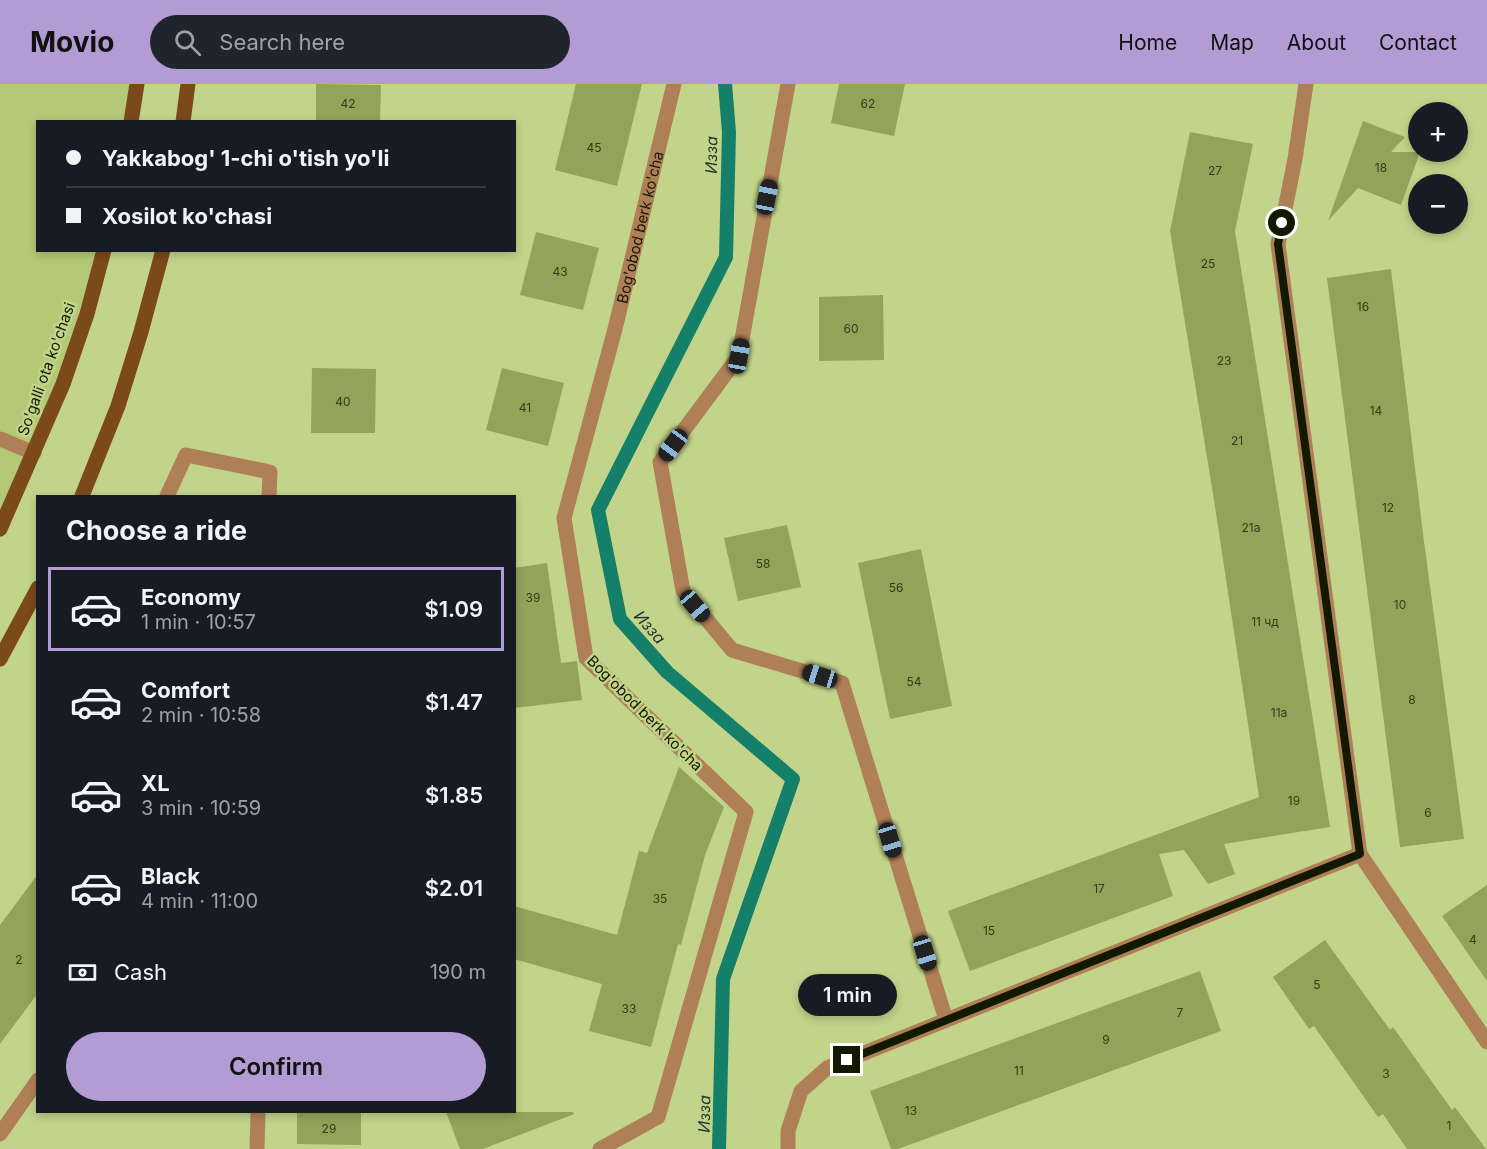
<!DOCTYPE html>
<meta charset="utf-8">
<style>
:root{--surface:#171b24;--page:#20242c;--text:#f1f3f6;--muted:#9ea1a6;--line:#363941;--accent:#b39cd3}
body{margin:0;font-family:Inter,sans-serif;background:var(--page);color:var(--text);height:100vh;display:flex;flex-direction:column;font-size:22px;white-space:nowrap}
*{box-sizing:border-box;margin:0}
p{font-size:20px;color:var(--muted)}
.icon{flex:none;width:33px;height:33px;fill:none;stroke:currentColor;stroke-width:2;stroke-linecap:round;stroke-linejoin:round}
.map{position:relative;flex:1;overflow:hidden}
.panel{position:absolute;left:36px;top:411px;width:480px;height:618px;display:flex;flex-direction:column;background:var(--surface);border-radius:0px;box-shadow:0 3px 9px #0003}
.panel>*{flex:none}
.top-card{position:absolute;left:36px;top:36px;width:480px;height:132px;border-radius:0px;box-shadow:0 3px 9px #0003;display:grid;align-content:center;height:132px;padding:0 30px;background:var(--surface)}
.fabs{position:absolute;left:1408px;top:18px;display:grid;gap:12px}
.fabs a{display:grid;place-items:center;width:60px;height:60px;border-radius:50%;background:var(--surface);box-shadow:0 3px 9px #0003;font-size:30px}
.end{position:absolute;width:27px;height:27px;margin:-14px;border:8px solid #131900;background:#fff;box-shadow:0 0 0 3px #fff}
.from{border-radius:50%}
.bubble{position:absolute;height:42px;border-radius:21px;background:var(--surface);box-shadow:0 3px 9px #0003;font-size:20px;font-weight:600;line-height:42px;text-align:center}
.car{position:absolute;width:18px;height:36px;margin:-18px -9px;border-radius:8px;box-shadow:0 0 4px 2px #0007;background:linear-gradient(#222 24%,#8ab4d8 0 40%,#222 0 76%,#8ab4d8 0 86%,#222 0)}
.top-card b{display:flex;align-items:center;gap:21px;height:57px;font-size:22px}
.top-card b+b{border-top:2px solid var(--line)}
.top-card i{width:15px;height:15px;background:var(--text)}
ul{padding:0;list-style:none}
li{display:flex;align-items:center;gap:18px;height:84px;margin:0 12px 9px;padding:0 18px;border:3px solid transparent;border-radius:0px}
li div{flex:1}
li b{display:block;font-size:22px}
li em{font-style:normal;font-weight:600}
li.current{border-color:var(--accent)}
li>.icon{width:54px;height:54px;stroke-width:1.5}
h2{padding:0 30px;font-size:27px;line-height:72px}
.pay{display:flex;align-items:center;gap:15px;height:66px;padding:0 30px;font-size:22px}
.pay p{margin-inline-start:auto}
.button{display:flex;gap:12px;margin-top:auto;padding:12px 30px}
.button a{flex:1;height:69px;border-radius:36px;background:var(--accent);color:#111;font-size:24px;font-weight:600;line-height:69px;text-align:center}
header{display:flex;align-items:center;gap:36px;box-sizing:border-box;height:84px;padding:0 30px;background:var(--accent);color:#111}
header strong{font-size:28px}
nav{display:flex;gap:33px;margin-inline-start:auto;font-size:21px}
.search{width:420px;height:54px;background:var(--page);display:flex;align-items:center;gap:15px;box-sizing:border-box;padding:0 21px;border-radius:33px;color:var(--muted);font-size:22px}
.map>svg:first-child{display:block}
.built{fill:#b4c976}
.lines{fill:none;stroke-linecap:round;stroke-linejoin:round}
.stream{stroke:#14806a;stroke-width:14}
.building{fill:#92a45a}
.minor{stroke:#af7f58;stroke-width:15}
.major{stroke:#7b491a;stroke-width:15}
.route{stroke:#131900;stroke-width:8}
.labels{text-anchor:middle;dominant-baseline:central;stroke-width:5;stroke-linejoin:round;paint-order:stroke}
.number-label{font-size:12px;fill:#333c16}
.street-label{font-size:15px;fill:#131900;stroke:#c1d489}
.water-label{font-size:16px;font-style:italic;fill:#1d332f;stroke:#c1d489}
</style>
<header>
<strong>Movio</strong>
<div class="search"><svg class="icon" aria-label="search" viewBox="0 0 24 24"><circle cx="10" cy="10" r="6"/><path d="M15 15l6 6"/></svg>Search here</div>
<nav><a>Home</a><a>Map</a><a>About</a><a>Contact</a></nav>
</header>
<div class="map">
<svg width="1487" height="1065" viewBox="0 0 1487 1065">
<rect width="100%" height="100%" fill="#c1d489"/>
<path class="built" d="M 0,0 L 137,0 L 131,37 L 38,38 L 38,166 L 104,167 L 87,230 L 0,445 Z"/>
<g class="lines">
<path class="stream" d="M 719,1065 L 723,895 L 793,695 L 667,588 L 620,535 L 598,426 L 726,173 L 729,48 L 725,0"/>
</g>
<g class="building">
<path d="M 316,0 L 381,1 L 380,38 L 316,38 Z"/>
<path d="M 576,0 L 642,0 L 617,102 L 555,86 Z"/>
<path d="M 839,0 L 905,0 L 894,52 L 831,39 Z"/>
<path d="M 1363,37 L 1405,53 L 1391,68 L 1420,68 L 1401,121 L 1358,104 L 1328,137 Z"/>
<path d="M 1190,48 L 1253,60 L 1235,147 L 1330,743 L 1224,760 L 1235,790 L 1208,800 L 1184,766 L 1159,770 L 1173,812 L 970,887 L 948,827 L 1259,713 L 1214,416 L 1170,147 Z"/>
<path d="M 536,148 L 599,164 L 583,226 L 520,211 Z"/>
<path d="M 1391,185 L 1423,450 L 1464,755 L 1400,763 L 1327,194 Z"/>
<path d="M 883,211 L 884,276 L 819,277 L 819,213 Z"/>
<path d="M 312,284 L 376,285 L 375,349 L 311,349 Z"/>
<path d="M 502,284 L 564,299 L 548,362 L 486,346 Z"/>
<path d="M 787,441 L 801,503 L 738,517 L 724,454 Z"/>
<path d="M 921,465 L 952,622 L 890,635 L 858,479 Z"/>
<path d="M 547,479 L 561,579 L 577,577 L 582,616 L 514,624 L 514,484 Z"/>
<path d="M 679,683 L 724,723 L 705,771 L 681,861 L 678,860 L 651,963 L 589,947 L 602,900 L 514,875 L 514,822 L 617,851 L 639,767 L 647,769 Z"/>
<path d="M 38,790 L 38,909 L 0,960 L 0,841 Z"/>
<path d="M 1487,801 L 1487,897 L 1442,832 Z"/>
<path d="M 1325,856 L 1390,946 L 1393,943 L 1452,1026 L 1455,1023 L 1486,1065 L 1407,1065 L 1383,1030 L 1378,1033 L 1314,942 L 1309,945 L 1273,893 Z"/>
<path d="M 1200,887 L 1221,947 L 898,1065 L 891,1065 L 870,1007 Z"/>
<path d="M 297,1028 L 361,1028 L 361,1061 L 297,1060 Z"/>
<path d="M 446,1028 L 573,1028 L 574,1030 L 483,1065 L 460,1065 Z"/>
</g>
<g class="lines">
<g class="minor">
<path d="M 788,0 L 739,272 L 660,378 L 683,507 L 732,566 L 842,599 L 946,936"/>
<path d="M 1306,0 L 1295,75 L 1278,160 L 1360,770 L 1487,958"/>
<path d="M 0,355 L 34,369"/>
<path d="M 167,412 L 186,371 L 270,388 L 269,412"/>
<path d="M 0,1050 L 38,996"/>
<path d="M 257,1065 L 258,1028"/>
<path id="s1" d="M 600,1065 L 658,1033 L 746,728 L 586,574 L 564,434 L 615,245 L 674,0"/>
<path d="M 788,1065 L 788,1047 L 801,1007 L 827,984 L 1360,770"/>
</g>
<g class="major">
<path d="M 131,38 L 137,0"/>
<path d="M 183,38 L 188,0"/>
<path d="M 82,412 L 118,322 L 141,248 L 163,166"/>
<path d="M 0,445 L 63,300 L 87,230 L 104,166"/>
<path d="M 0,575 L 38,504"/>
</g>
</g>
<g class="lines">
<path class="route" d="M 847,976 L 1360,770 L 1278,160 L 1282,139"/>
</g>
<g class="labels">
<g class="number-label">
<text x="348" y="19">42</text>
<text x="868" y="19">62</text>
<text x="594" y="63">45</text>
<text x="1381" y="83">18</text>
<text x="1215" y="86">27</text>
<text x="1208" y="179">25</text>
<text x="560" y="187">43</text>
<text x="1363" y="222">16</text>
<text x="851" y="244">60</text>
<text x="1224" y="276">23</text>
<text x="343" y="317">40</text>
<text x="525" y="323">41</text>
<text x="1376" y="326">14</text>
<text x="1237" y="356">21</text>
<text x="1388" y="423">12</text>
<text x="1251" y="443">21a</text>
<text x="763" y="479">58</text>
<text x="896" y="503">56</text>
<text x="533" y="513">39</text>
<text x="1400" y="520">10</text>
<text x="1265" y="537">11 чд</text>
<text x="914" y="597">54</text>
<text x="1412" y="615">8</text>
<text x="1279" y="628">11a</text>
<text x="1294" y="716">19</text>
<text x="1428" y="728">6</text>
<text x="1099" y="804">17</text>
<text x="660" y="814">35</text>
<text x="989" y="846">15</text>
<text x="1473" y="855">4</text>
<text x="19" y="875">2</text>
<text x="1317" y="900">5</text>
<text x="629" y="924">33</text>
<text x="1180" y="928">7</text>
<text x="1106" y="955">9</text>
<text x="1019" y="986">11</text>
<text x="1386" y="989">3</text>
<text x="911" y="1026">13</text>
<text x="1449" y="1041">1</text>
<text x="329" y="1044">29</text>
</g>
<g class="street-label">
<text stroke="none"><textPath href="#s1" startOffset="1048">Bog'obod berk ko'cha</textPath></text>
<text transform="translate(46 285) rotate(-70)">So'galli ota ko'chasi</text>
<text transform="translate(645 629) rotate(45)">Bog'obod berk ko'cha</text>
</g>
<g class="water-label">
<text transform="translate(711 71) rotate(-89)">Изза</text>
<text transform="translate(650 543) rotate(49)">Изза</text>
<text transform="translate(704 1030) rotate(-89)">Изза</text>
</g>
</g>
</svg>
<div class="fabs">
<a>+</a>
<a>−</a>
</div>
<i class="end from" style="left:1282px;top:139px"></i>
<i class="end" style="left:847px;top:976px"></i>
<div class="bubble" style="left:798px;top:890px;width:99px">1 min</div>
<i class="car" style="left:767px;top:113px;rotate:11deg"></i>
<i class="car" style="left:739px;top:272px;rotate:10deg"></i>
<i class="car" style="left:673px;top:361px;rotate:217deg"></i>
<i class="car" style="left:695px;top:522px;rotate:140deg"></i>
<i class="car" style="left:820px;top:592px;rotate:287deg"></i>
<i class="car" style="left:890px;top:756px;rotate:163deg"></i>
<i class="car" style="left:925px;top:869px;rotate:163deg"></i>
<div class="top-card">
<b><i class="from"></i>Yakkabog' 1-chi o'tish yo'li</b>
<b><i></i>Xosilot ko'chasi</b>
</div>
<section class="panel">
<h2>Choose a ride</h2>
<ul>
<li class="current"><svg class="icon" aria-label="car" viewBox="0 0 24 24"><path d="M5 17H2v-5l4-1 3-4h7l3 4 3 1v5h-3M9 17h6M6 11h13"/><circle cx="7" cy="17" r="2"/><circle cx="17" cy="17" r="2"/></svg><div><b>Economy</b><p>1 min · 10:57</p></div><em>$1.09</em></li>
<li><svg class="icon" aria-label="car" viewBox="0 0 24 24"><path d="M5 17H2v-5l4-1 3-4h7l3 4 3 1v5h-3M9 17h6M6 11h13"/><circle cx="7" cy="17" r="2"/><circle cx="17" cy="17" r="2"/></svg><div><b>Comfort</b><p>2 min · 10:58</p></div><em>$1.47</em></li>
<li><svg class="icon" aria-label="car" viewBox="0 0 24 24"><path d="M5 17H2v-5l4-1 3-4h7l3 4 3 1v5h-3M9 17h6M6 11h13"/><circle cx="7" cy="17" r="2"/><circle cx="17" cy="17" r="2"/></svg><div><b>XL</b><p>3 min · 10:59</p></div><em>$1.85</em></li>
<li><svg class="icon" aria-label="car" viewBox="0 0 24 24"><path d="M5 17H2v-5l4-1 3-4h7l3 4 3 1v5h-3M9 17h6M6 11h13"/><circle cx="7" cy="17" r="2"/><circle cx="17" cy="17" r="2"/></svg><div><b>Black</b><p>4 min · 11:00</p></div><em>$2.01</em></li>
</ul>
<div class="pay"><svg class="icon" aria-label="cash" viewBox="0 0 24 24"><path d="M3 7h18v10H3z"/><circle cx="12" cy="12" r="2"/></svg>Cash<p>190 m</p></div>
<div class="button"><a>Confirm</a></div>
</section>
</div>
